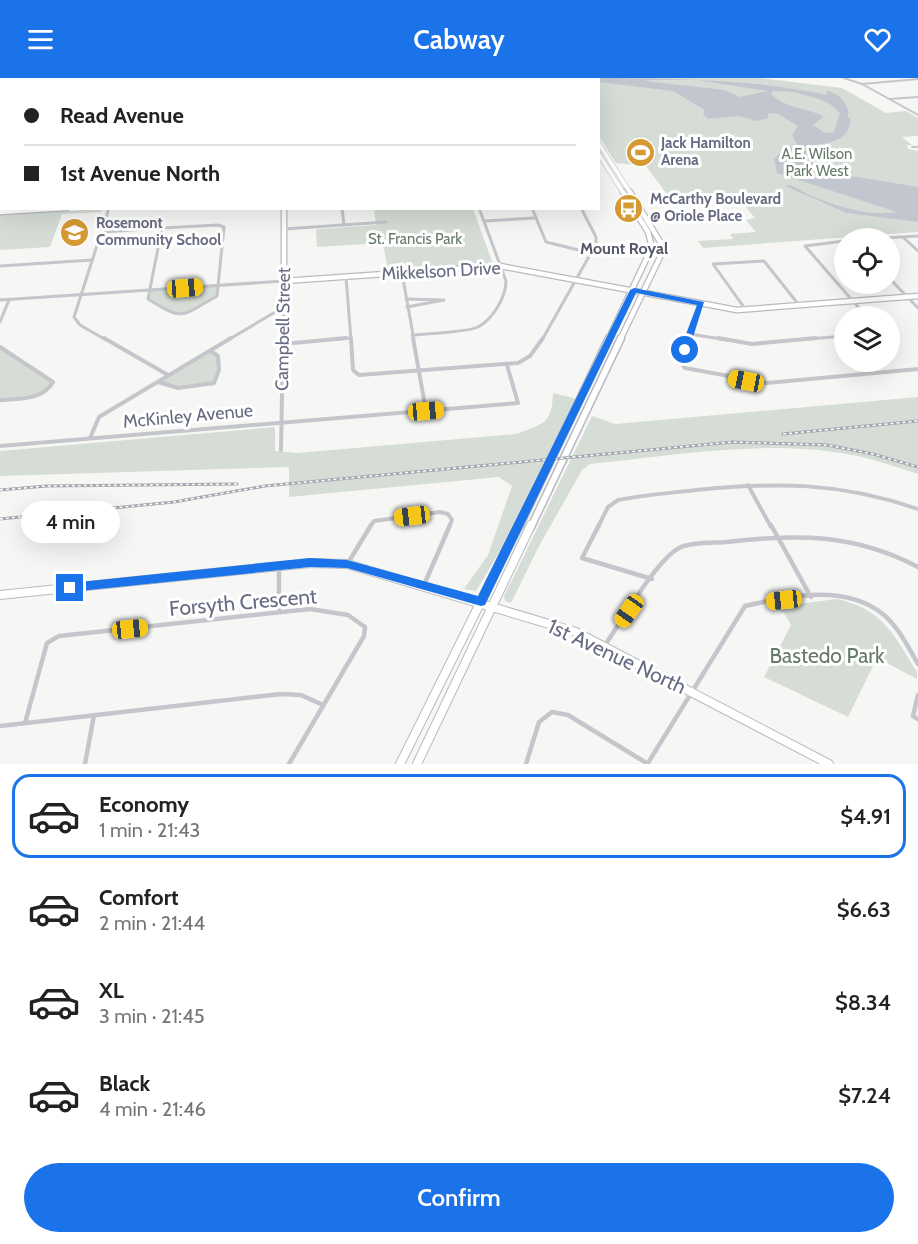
<!DOCTYPE html>
<meta charset="utf-8">
<style>
:root{--surface:#fff;--page:#f6f6f6;--text:#222;--muted:#767676;--line:#e0e0e0;--accent:#1a73e8}
body{margin:0;font-family:Cabin,sans-serif;background:var(--page);color:var(--text);height:100vh;display:flex;flex-direction:column;font-size:22px;white-space:nowrap}
*{box-sizing:border-box;margin:0}
p{font-size:20px;color:var(--muted)}
.icon{flex:none;width:33px;height:33px;fill:none;stroke:currentColor;stroke-width:2;stroke-linecap:round;stroke-linejoin:round}
.map{position:relative;height:686px;overflow:hidden}
.drawer{display:flex;flex-direction:column;background:var(--surface);flex:1}
.drawer>*{flex:none}
.hud{position:absolute;left:0px;top:0px;width:600px;height:132px;box-shadow:0 6px 24px #0002;display:grid;align-content:center;height:132px;padding:0 24px;background:var(--surface)}
.controls{position:absolute;left:834px;top:150px;display:grid;gap:12px}
.controls a{display:grid;place-items:center;width:66px;height:66px;border-radius:50%;background:var(--surface);box-shadow:0 6px 24px #0002;font-size:30px}
.end{position:absolute;width:27px;height:27px;margin:-14px;border:8px solid #1a73e8;background:#fff;box-shadow:0 0 0 3px #fff}
.from{border-radius:50%}
.bubble{position:absolute;height:42px;border-radius:21px;background:var(--surface);box-shadow:0 6px 24px #0002;font-size:20px;font-weight:600;line-height:42px;text-align:center}
.car{position:absolute;width:18px;height:36px;margin:-18px -9px;border-radius:8px;box-shadow:0 0 4px 2px #0007;background:linear-gradient(#f5c518 24%,#345 0 40%,#f5c518 0 76%,#345 0 86%,#f5c518 0)}
.hud b{display:flex;align-items:center;gap:21px;height:57px;font-size:22px}
.hud b+b{border-top:2px solid var(--line)}
.hud i{width:15px;height:15px;background:var(--text)}
ul{padding:10px 0 0;list-style:none}
li{display:flex;align-items:center;gap:18px;height:84px;margin:0 12px 9px;padding:0 12px;border:3px solid transparent;border-radius:18px}
li div{flex:1}
li b{display:block;font-size:22px}
li em{font-style:normal;font-weight:600}
li.on{border-color:var(--accent)}
li>.icon{width:54px;height:54px;stroke-width:1.5}
.action{display:flex;gap:12px;margin-top:auto;padding:12px 24px}
.action a{flex:1;height:69px;border-radius:36px;background:var(--accent);color:#fff;font-size:24px;font-weight:600;line-height:69px;text-align:center}
header{display:flex;justify-content:space-between;align-items:center;height:78px;padding:0 24px;background:var(--accent);color:#fff;font-size:27px;font-weight:600}
.map>svg:first-child{display:block}
.green{fill:#d5ddd6}
.water{fill:#c2c6ce;fill-rule:evenodd}
.lines{fill:none;stroke-linecap:round;stroke-linejoin:round}
.secondary-far3-casing{stroke:#b9bac1;stroke-width:5}
.secondary-far2-casing{stroke:#b9bac1;stroke-width:7}
.secondary-far1-casing{stroke:#b9bac1;stroke-width:9}
.secondary-casing{stroke:#b9bac1;stroke-width:10}
.street-far3{stroke:#c5c6cb;stroke-width:2}
.street-far2{stroke:#c5c6cb;stroke-width:3}
.street-far1{stroke:#c5c6cb;stroke-width:4}
.street{stroke:#c5c6cb;stroke-width:4.5}
.secondary-far3{stroke:#fff;stroke-width:4}
.secondary-far2{stroke:#fff;stroke-width:4.5}
.secondary-far1{stroke:#fff;stroke-width:6}
.secondary{stroke:#fff;stroke-width:8}
.rail-casing{stroke:#a5a7af;stroke-width:3}
.rail{stroke:#fff;stroke-width:1.5;stroke-dasharray:3;stroke-linecap:butt}
.route{fill:#1a73e8}
.labels{text-anchor:middle;dominant-baseline:central;stroke-width:6;stroke-linejoin:round;paint-order:stroke}
.far-poi-label{font-size:15px;font-weight:bold;fill:#686c83;stroke:#fff;text-anchor:start}
.far-park-label{font-size:15px;fill:#667a6a;stroke:#fff}
.far-neighbourhood-label{font-size:16px;font-weight:bold;fill:#555868;stroke:#fff}
.street-label{font-size:18px;fill:#686c83;stroke:#fff}
.near-street-label{font-size:21px;fill:#686c83;stroke:#fff}
.near-park-label{font-size:21px;fill:#667a6a;stroke:#fff}
</style>
<header><svg class="icon" aria-label="menu" viewBox="0 0 24 24"><path d="M4 6h16M4 12h16M4 18h16"/></svg>Cabway<svg class="icon" aria-label="heart" viewBox="0 0 24 24"><path d="M12 20l-8-8c-3-5 5-10 8-4 3-6 11-1 8 4z"/></svg></header>
<div class="map">
<svg width="918" height="686" viewBox="0 0 918 686">
<rect width="100%" height="100%" fill="#f6f7f4"/>
<g class="green">
<path d="M 224,0 L 554,0 L 555,1 L 224,2 Z"/>
<path d="M 566,0 L 759,0 L 842,10 L 886,35 L 906,33 L 918,40 L 918,58 L 902,59 L 912,67 L 907,67 L 908,71 L 918,73 L 918,154 L 703,170 L 698,163 L 733,161 L 730,156 L 756,154 L 746,142 L 755,140 L 740,122 L 748,121 L 744,117 L 672,123 L 646,88 L 616,85 L 599,58 L 598,2 Z"/>
<path d="M 102,131 L 101,134 L 62,136 L 50,169 L 0,172 L 0,137 Z"/>
<path d="M 374,131 L 473,131 L 493,186 L 388,193 L 383,165 L 317,169 L 316,152 L 319,151 L 376,147 Z"/>
<path d="M 218,207 L 217,218 L 188,235 L 174,237 L 148,221 L 150,212 Z"/>
<path d="M 0,269 L 53,304 L 51,308 L 32,318 L 0,322 Z"/>
<path d="M 210,273 L 218,278 C 220,287 220,298 214,305 C 196,307 174,314 158,304 Z"/>
<path d="M 553,315 L 578,321 L 524,433 L 476,513 L 464,511 L 488,477 L 512,408 L 499,399 L 289,419 L 289,389 L 0,398 L 0,373 L 275,349 L 275,373 L 297,375 L 516,356 C 543,346 552,346 553,315 Z"/>
<path d="M 918,319 L 918,396 C 890,387 863,377 834,374 C 753,363 670,378 590,386 L 582,392 L 538,470 L 511,525 L 505,523 L 504,518 L 515,496 L 592,338 L 615,346 Z"/>
<path d="M 837,521 C 883,531 894,557 917,594 L 917,601 L 885,584 L 873,588 L 848,639 L 764,599 L 791,547 L 785,536 L 773,529 Z"/>
</g>
<path class="water" d="M 575,0 C 654,0 751,0 827,17 L 826,13 C 839,15 844,22 849,34 L 847,38 L 851,41 C 848,65 830,64 810,68 L 806,75 L 832,95 L 918,109 L 918,144 L 847,135 L 785,108 C 793,105 799,113 809,117 C 837,128 866,139 897,134 L 777,95 L 774,81 L 781,74 L 797,67 L 792,57 L 798,48 L 778,36 L 768,35 L 768,40 L 757,43 L 739,38 L 708,41 L 703,36 L 705,32 L 673,13 L 599,4 L 598,2 L 559,1 ZM 653,2 L 697,2 L 768,13 L 740,19 L 724,12 L 644,3 ZM 773,13 L 794,14 L 819,21 L 830,26 L 840,35 L 834,54 L 825,55 L 813,47 L 823,39 L 821,37 C 806,31 780,28 771,15 Z"/>
<g class="lines">
<defs>
<g id="secondary-far3">
<path d="M 598,64 L 631,116"/>
<path d="M 598,75 L 624,116"/>
</g>
<g id="secondary-far2">
<path d="M 284,130 L 284,203 L 500,188 L 737,232 L 918,218"/>
<path d="M 0,134 L 66,130"/>
<path d="M 608,262 L 652,169 L 648,154 L 623,114"/>
<path d="M 620,262 L 660,179 L 662,167 L 630,114"/>
</g>
<g id="secondary-far1">
<path d="M 519,449 L 609,260"/>
<path d="M 531,449 L 621,260"/>
</g>
<g id="secondary">
<path d="M 0,517 L 310,485 L 347,486 L 576,554 L 829,686"/>
<path d="M 400,686 L 519,447"/>
<path d="M 417,686 L 531,447"/>
</g>
</defs>
<use href="#secondary-far3" class="secondary-far3-casing"/>
<use href="#secondary-far2" class="secondary-far2-casing"/>
<use href="#secondary-far1" class="secondary-far1-casing"/>
<use href="#secondary" class="secondary-casing"/>
<g class="street-far3">
<path d="M 844,0 L 862,6 L 918,37"/>
<path d="M 50,2 L 81,0"/>
<path d="M 862,6 L 918,1"/>
<path d="M 889,21 L 918,19"/>
<path d="M 0,25 L 2,23"/>
<path d="M 912,69 L 918,69"/>
<path d="M 0,114 L 2,112"/>
</g>
<g class="street-far2">
<path d="M 342,130 L 344,147"/>
<path d="M 532,130 L 546,164 L 591,175"/>
<path d="M 484,143 L 535,140"/>
<path d="M 218,147 L 224,149 L 217,218 C 181,238 185,244 148,221 L 162,150 Z"/>
<path d="M 284,151 L 386,144"/>
<path d="M 102,154 L 162,150"/>
<path d="M 884,160 L 918,158"/>
<path d="M 904,160 L 918,173"/>
<path d="M 844,163 L 805,168 L 866,238"/>
<path d="M 0,188 L 92,182"/>
<path d="M 402,195 L 414,262"/>
<path d="M 346,199 L 351,262"/>
<path d="M 890,201 L 918,230"/>
<path d="M 406,221 L 444,222 L 407,229"/>
<path d="M 0,222 L 284,203 L 283,262"/>
<path d="M 746,232 L 713,186 L 764,183 L 799,227"/>
<path d="M 0,244 L 9,222"/>
<path d="M 690,256 L 727,262"/>
<path d="M 412,257 C 425,256 469,254 478,249 C 493,241 506,219 506,203 L 479,130"/>
<path d="M 106,262 L 80,247 L 74,239 L 109,130"/>
<path d="M 228,262 L 282,230"/>
<path d="M 329,262 L 351,260"/>
<path d="M 542,262 L 596,166 L 596,159 L 581,130"/>
<path d="M 688,262 L 701,226"/>
<path d="M 798,262 L 844,258"/>
</g>
<g class="street-far1">
<path d="M 104,260 L 168,297"/>
<path d="M 351,260 L 353,292 L 359,297 L 518,285 L 530,278 L 543,260"/>
<path d="M 413,260 L 426,333"/>
<path d="M 688,260 L 680,283 L 685,290 L 767,305 L 918,291"/>
<path d="M 718,260 L 752,266 L 816,260"/>
<path d="M 283,266 L 346,260"/>
<path d="M 0,269 L 53,304 C 43,322 19,321 0,322"/>
<path d="M 158,304 L 178,310 L 214,305 L 219,292 L 218,278 L 211,273"/>
<path d="M 90,360 L 99,339 L 231,260"/>
<path d="M 0,368 L 518,325 L 507,287"/>
<path d="M 281,372 L 283,260"/>
<path d="M 748,407 L 771,449"/>
<path d="M 370,449 L 374,443 L 440,434 L 448,436 L 452,442 L 449,449"/>
<path d="M 598,449 L 608,429 L 618,422 C 644,417 670,415 696,412 C 777,404 840,404 918,431"/>
</g>
<g class="street">
<path d="M 599,447 L 582,480 L 652,501"/>
<path d="M 771,447 L 811,519"/>
<path d="M 348,485 L 371,447"/>
<path d="M 279,488 L 279,534"/>
<path d="M 424,507 L 450,447"/>
<path d="M 605,567 C 621,544 657,480 681,469 C 693,464 713,465 726,464 C 797,456 853,455 918,489"/>
<path d="M 918,617 L 913,638 L 918,641"/>
<path d="M 25,645 L 47,565 L 59,558 L 310,531 L 348,537 L 365,549 L 364,558 L 289,686"/>
<path d="M 0,648 L 281,616 L 301,617 L 323,627"/>
<path d="M 648,685 L 745,528 C 788,518 846,505 884,537 C 899,550 908,569 918,586"/>
<path d="M 85,686 L 94,637"/>
<path d="M 526,686 L 539,644 L 552,634 L 568,637 L 648,686"/>
</g>
<use href="#secondary-far3" class="secondary-far3"/>
<use href="#secondary-far2" class="secondary-far2"/>
<use href="#secondary-far1" class="secondary-far1"/>
<use href="#secondary" class="secondary"/>
<defs>
<g id="rail">
<path d="M 783,356 L 918,343"/>
<path d="M 0,412 L 46,408 L 237,406"/>
<path d="M 0,441 L 174,424 L 265,408 L 733,364 L 827,367 L 873,376 L 918,389"/>
</g>
</defs>
<use href="#rail" class="rail-casing"/>
<use href="#rail" class="rail"/>
</g>
<path class="route" d="M 634,210 L 704,224 L 689,272 L 685,274 L 680,272 L 697,227 L 636,215 L 485,527 L 481,528 L 347,490 L 310,489 L 70,514 L 64,510 L 70,505 L 310,480 L 347,482 L 478,518 L 630,212 Z"/>
<defs>
<symbol id="stadium-disc" viewBox="-11 -11 22 22"><circle r="9.5" fill="#d69a34" stroke="#fff"/><path d="M0-5a6.5 5 0 1 0 0 10a6.5 5 0 1 0 0-10ZM-3.5-1.8h7v3.6h-7Z" fill="#fff"/></symbol>
<symbol id="bus-disc" viewBox="-11 -11 22 22"><circle r="9.5" fill="#d69a34" stroke="#fff"/><path d="M-5-6H5V4H4V6H2V4H-2V6H-4V4H-5ZM-3.5-4V0h7V-4ZM-3.5 1.2v1.5H-2V1.2ZM2 1.2v1.5H3.5V1.2Z" fill="#fff"/></symbol>
<symbol id="school-disc" viewBox="-11 -11 22 22"><circle r="9.5" fill="#d69a34" stroke="#fff"/><path d="M0-5L7-2L0 1L-7-2ZM-4 1L0 2.5L4 1V4Q0 6-4 4Z" fill="#fff"/></symbol>
</defs>
<g fill-rule="evenodd">
<use href="#stadium-disc" x="624" y="58" width="33" height="33"/>
<use href="#bus-disc" x="612" y="114" width="33" height="33"/>
<use href="#school-disc" x="58" y="138" width="33" height="33"/>
</g>
<g class="labels">
<g class="far-poi-label">
<text x="661" y="65">Jack Hamilton<tspan x="661" dy="17">Arena</tspan></text>
<text x="650" y="121">McCarthy Boulevard<tspan x="650" dy="17">@ Oriole Place</tspan></text>
<text x="96" y="145">Rosemont<tspan x="96" dy="17">Community School</tspan></text>
</g>
<g class="far-park-label">
<text x="817" y="76">A.E. Wilson<tspan x="817" dy="17">Park West</tspan></text>
<text x="415" y="161">St. Francis Park</text>
</g>
<g class="far-neighbourhood-label">
<text x="624" y="170">Mount Royal</text>
</g>
<g class="street-label">
<text transform="translate(441 193) rotate(-3)">Mikkelson Drive</text>
<text transform="translate(283 251) rotate(-89)">Campbell Street</text>
<text transform="translate(188 338) rotate(-5)">McKinley Avenue</text>
</g>
<g class="near-street-label">
<text transform="translate(243 524) rotate(-5)">Forsyth Crescent</text>
<text transform="translate(617 578) rotate(25)">1st Avenue North</text>
</g>
<g class="near-park-label">
<text x="827" y="577">Bastedo Park</text>
</g>
</g>
</svg>
<div class="controls">
<a><svg class="icon" aria-label="locate" viewBox="0 0 24 24"><circle cx="12" cy="12" r="6"/><path d="M12 2v4M12 18v4M2 12h4M18 12h4"/></svg></a>
<a><svg class="icon" aria-label="layers" viewBox="0 0 24 24"><path d="M12 4l9 5-9 5-9-5zM3 14l9 5 9-5"/></svg></a>
</div>
<i class="end from" style="left:685px;top:272px"></i>
<i class="end" style="left:70px;top:510px"></i>
<div class="bubble" style="left:21px;top:423px;width:99px">4 min</div>
<i class="car" style="left:185px;top:210px;rotate:86deg"></i>
<i class="car" style="left:746px;top:303px;rotate:281deg"></i>
<i class="car" style="left:426px;top:333px;rotate:85deg"></i>
<i class="car" style="left:412px;top:438px;rotate:263deg"></i>
<i class="car" style="left:784px;top:522px;rotate:264deg"></i>
<i class="car" style="left:629px;top:533px;rotate:215deg"></i>
<i class="car" style="left:130px;top:551px;rotate:84deg"></i>
<div class="hud">
<b><i class="from"></i>Read Avenue</b>
<b><i></i>1st Avenue North</b>
</div>
</div>
<section class="drawer">
<ul>
<li class="on"><svg class="icon" aria-label="car" viewBox="0 0 24 24"><path d="M5 17H2v-5l4-1 3-4h7l3 4 3 1v5h-3M9 17h6M6 11h13"/><circle cx="7" cy="17" r="2"/><circle cx="17" cy="17" r="2"/></svg><div><b>Economy</b><p>1 min · 21:43</p></div><em>$4.91</em></li>
<li><svg class="icon" aria-label="car" viewBox="0 0 24 24"><path d="M5 17H2v-5l4-1 3-4h7l3 4 3 1v5h-3M9 17h6M6 11h13"/><circle cx="7" cy="17" r="2"/><circle cx="17" cy="17" r="2"/></svg><div><b>Comfort</b><p>2 min · 21:44</p></div><em>$6.63</em></li>
<li><svg class="icon" aria-label="car" viewBox="0 0 24 24"><path d="M5 17H2v-5l4-1 3-4h7l3 4 3 1v5h-3M9 17h6M6 11h13"/><circle cx="7" cy="17" r="2"/><circle cx="17" cy="17" r="2"/></svg><div><b>XL</b><p>3 min · 21:45</p></div><em>$8.34</em></li>
<li><svg class="icon" aria-label="car" viewBox="0 0 24 24"><path d="M5 17H2v-5l4-1 3-4h7l3 4 3 1v5h-3M9 17h6M6 11h13"/><circle cx="7" cy="17" r="2"/><circle cx="17" cy="17" r="2"/></svg><div><b>Black</b><p>4 min · 21:46</p></div><em>$7.24</em></li>
</ul>
<div class="action"><a>Confirm</a></div>
</section>
